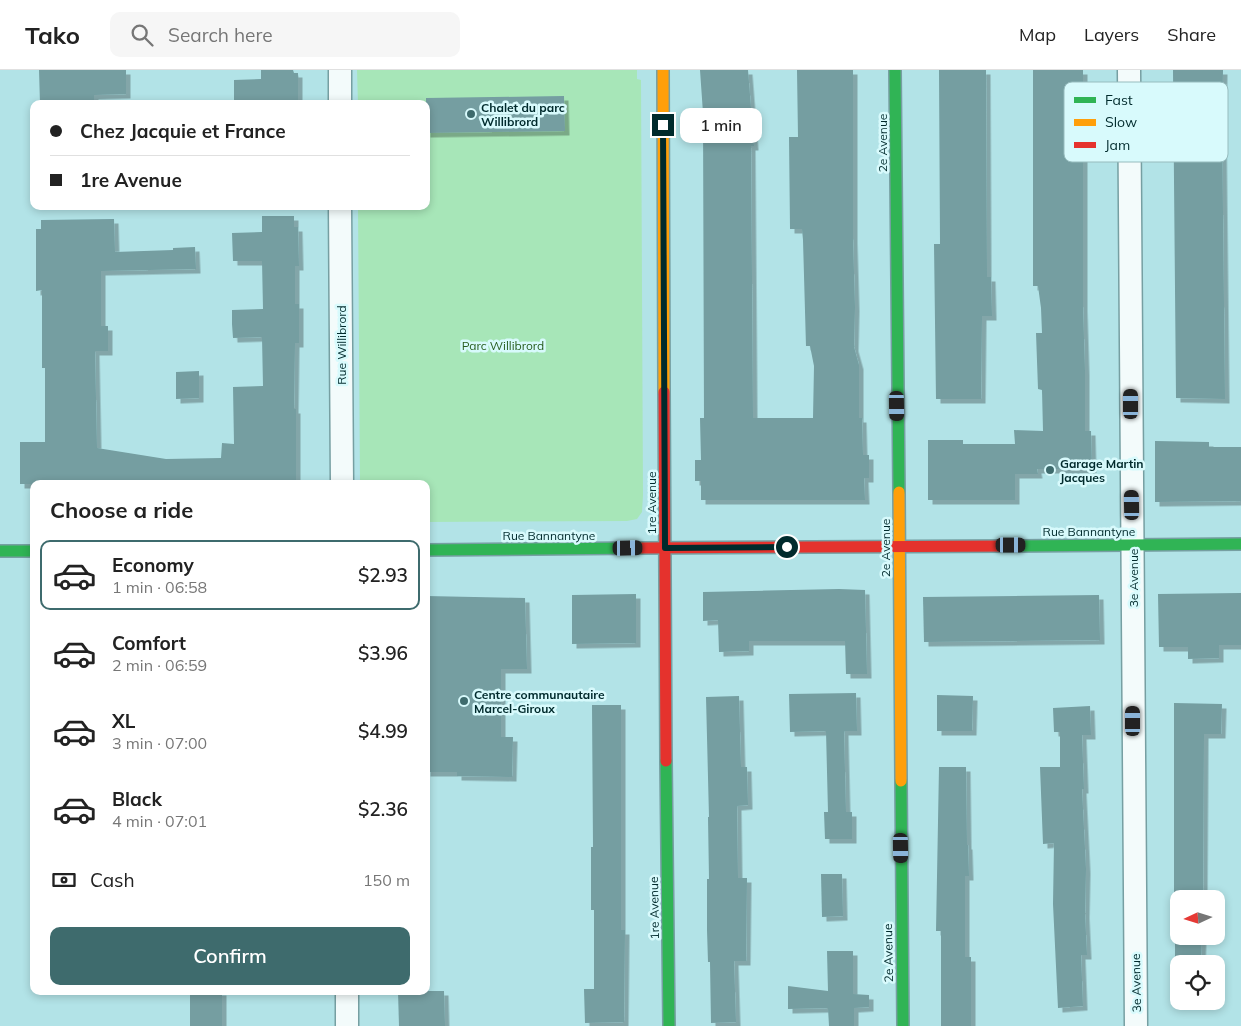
<!DOCTYPE html>
<meta charset="utf-8">
<style>
:root{--surface:#fff;--page:#f6f6f6;--text:#222;--muted:#767676;--line:#e0e0e0;--accent:#3e6b6d}
body{margin:0;font-family:Mulish,sans-serif;background:var(--page);color:var(--text);height:100vh;display:flex;flex-direction:column;font-size:19px;white-space:nowrap}
*{box-sizing:border-box;margin:0}
p{font-size:16px;color:var(--muted)}
.icon{flex:none;width:28px;height:28px;fill:none;stroke:currentColor;stroke-width:2;stroke-linecap:round;stroke-linejoin:round}
.map{position:relative;flex:1;overflow:hidden}
.details{position:absolute;left:30px;top:410px;width:400px;height:515px;display:flex;flex-direction:column;background:var(--surface);border-radius:10px;box-shadow:0 2px 8px #0003}
.details>*{flex:none}
.guide{position:absolute;left:30px;top:30px;width:400px;height:110px;border-radius:10px;box-shadow:0 2px 8px #0003;display:grid;align-content:center;height:110px;padding:0 20px;background:var(--surface)}
.needle{width:32px;rotate:266deg}
.fabs{position:absolute;left:1170px;top:820px;display:grid;gap:10px}
.fabs a{display:grid;place-items:center;width:55px;height:55px;border-radius:10px;background:var(--surface);box-shadow:0 2px 8px #0003;font-size:25px}
.end{position:absolute;width:22px;height:22px;margin:-11px;border:6px solid #002a2c;background:#fff;box-shadow:0 0 0 2px #fff}
.from{border-radius:50%}
.bubble{position:absolute;height:35px;border-radius:10px;background:var(--surface);box-shadow:0 2px 8px #0003;font-size:16px;font-weight:600;line-height:35px;text-align:center}
.car{position:absolute;width:15px;height:30px;margin:-15px -8px;border-radius:6px;box-shadow:0 0 4px 1px #0007;background:linear-gradient(#222 24%,#8ab4d8 0 40%,#222 0 76%,#8ab4d8 0 86%,#222 0)}
.guide b{display:flex;align-items:center;gap:18px;height:48px;font-size:19px}
.guide b+b{border-top:1px solid var(--line)}
.guide i{width:12px;height:12px;background:var(--text)}
ul{padding:0;list-style:none}
li{display:flex;align-items:center;gap:15px;height:70px;margin:0 10px 8px;padding:0 10px;border:2px solid transparent;border-radius:10px}
li div{flex:1}
li b{display:block;font-size:19px}
li em{font-style:normal;font-weight:600}
li.on{border-color:var(--accent)}
li>.icon{width:45px;height:45px;stroke-width:1.5}
h2{padding:0 20px;font-size:22px;line-height:60px}
.pay{display:flex;align-items:center;gap:12px;height:55px;padding:0 20px;font-size:19px}
.pay p{margin-inline-start:auto}
.primary-button{display:flex;gap:10px;margin-top:auto;padding:10px 20px}
.primary-button a{flex:1;height:58px;border-radius:10px;background:var(--accent);color:#fff;font-size:20px;font-weight:600;line-height:58px;text-align:center}
header{display:flex;align-items:center;gap:30px;box-sizing:border-box;height:70px;padding:0 25px;background:var(--surface);border-bottom:1px solid var(--line)}
header strong{font-size:24px}
nav{display:flex;gap:28px;margin-inline-start:auto;font-size:18px}
.search{width:350px;height:45px;background:var(--page);display:flex;align-items:center;gap:12px;box-sizing:border-box;padding:0 18px;border-radius:10px;color:var(--muted);font-size:19px}
.map>svg:first-child{display:block}
.green{fill:#a7e6b8}
.building{fill:#749ea1;filter:url(#shadow)}
.lines{fill:none;stroke-linecap:round;stroke-linejoin:round}
.street-casing{stroke:#769fa2;stroke-width:25}
.fast-casing{stroke:#769fa2;stroke-width:14}
.slow-casing{stroke:#769fa2;stroke-width:14}
.jam-casing{stroke:#769fa2;stroke-width:14}
.street{stroke:#f3fbfb;stroke-width:22}
.fast{stroke:#30b455;stroke-width:11}
.slow{stroke:#ff9f0a;stroke-width:11}
.jam{stroke:#e5322d;stroke-width:11}
.route{stroke:#002a2c;stroke-width:6}
.poi-dot{fill:#3e6b6d;stroke:#d8fafc;stroke-width:2}
.labels{text-anchor:middle;dominant-baseline:central;stroke-width:5;stroke-linejoin:round;paint-order:stroke}
.poi-label{font-size:12px;font-weight:bold;fill:#002a2c;stroke:#d8fafc;text-anchor:start}
.street-label{font-size:12px;fill:#002a2c;stroke:#d8fafc}
.park-label{font-size:12px;fill:#275d1e;stroke:#d8fafc}
.key{fill:#d8fafc;stroke:#97bcbe;stroke-width:1}
.key-label{font-size:14px;fill:#002a2c}
</style>
<header>
<strong>Tako</strong>
<div class="search"><svg class="icon" aria-label="search" viewBox="0 0 24 24"><circle cx="10" cy="10" r="6"/><path d="M15 15l6 6"/></svg>Search here</div>
<nav><a>Map</a><a>Layers</a><a>Share</a></nav>
</header>
<div class="map">
<svg width="1241" height="956" viewBox="0 0 1241 956">
<defs>
<filter id="shadow"><feDropShadow dx="4.5" dy="4.5" stdDeviation="0" flood-color="#0004"/></filter>
</defs>
<rect width="100%" height="100%" fill="#b2e3e7"/>
<path class="green" d="M 357,0 L 637,0 L 637,9 L 641,10 L 643,425 L 642,442 L 637,449 L 627,451 L 426,452 L 426,414 L 360,414 L 358,136 L 426,136 L 426,34 L 358,34 Z"/>
<g class="building">
<path d="M 39,0 L 126,0 L 126,24 L 94,25 L 94,34 L 40,34 Z"/>
<path d="M 261,0 L 293,0 L 294,3 L 298,3 L 298,34 L 234,34 L 234,10 L 261,9 Z"/>
<path d="M 700,0 L 748,0 L 754,76 L 751,76 L 753,348 L 813,348 L 814,296 L 810,276 L 806,276 L 803,170 L 802,159 L 790,159 L 789,67 L 798,67 L 797,0 L 853,0 L 853,169 L 855,237 L 854,277 L 859,295 L 859,348 L 862,348 L 863,385 L 869,385 L 869,408 L 864,408 L 865,430 L 701,430 L 701,411 L 695,411 L 695,390 L 701,390 L 700,348 L 704,348 L 703,43 Z"/>
<path d="M 939,0 L 986,0 L 987,207 L 991,207 L 992,246 L 982,246 L 981,329 L 936,329 L 934,174 L 940,174 Z"/>
<path d="M 1033,0 L 1083,0 L 1083,237 L 1085,301 L 1085,361 L 1091,361 L 1092,399 L 1037,399 L 1038,404 L 1015,404 L 1015,430 L 928,430 L 928,370 L 963,370 L 963,374 L 1015,374 L 1014,360 L 1043,361 L 1042,320 L 1038,319 L 1036,263 L 1042,263 L 1041,238 L 1038,216 L 1033,216 Z"/>
<path d="M 1173,0 L 1223,0 L 1222,50 L 1225,329 L 1176,328 Z"/>
<path d="M 564,26 L 565,61 L 426,63 L 426,28 Z"/>
<path d="M 262,146 L 294,146 L 294,157 L 298,157 L 299,196 L 295,196 L 295,234 L 299,234 L 299,273 L 295,273 L 294,339 L 296,339 L 296,414 L 20,414 L 20,372 L 45,372 L 45,298 L 42,298 L 42,220 L 36,221 L 36,159 L 41,159 L 41,150 L 114,149 L 115,182 L 173,180 L 173,178 L 195,177 L 196,199 L 101,201 L 101,256 L 108,256 L 108,281 L 95,281 L 97,378 L 166,389 L 221,388 L 222,373 L 234,374 L 233,317 L 263,316 L 262,267 L 233,268 L 232,254 L 232,240 L 263,239 L 262,191 L 233,191 L 232,163 L 262,162 Z"/>
<path d="M 199,301 L 199,328 L 176,329 L 176,302 Z"/>
<path d="M 1155,371 L 1209,372 L 1209,377 L 1241,377 L 1241,431 L 1155,432 Z"/>
<path d="M 839,519 L 865,520 L 867,604 L 846,604 L 845,571 L 749,571 L 749,581 L 719,582 L 718,550 L 703,551 L 703,522 Z"/>
<path d="M 1241,523 L 1241,575 L 1219,575 L 1219,588 L 1188,589 L 1188,577 L 1159,577 L 1158,524 Z"/>
<path d="M 636,524 L 636,573 L 572,574 L 572,525 Z"/>
<path d="M 1099,525 L 1100,570 L 924,572 L 923,527 Z"/>
<path d="M 426,526 L 525,528 L 527,599 L 501,599 L 501,667 L 513,667 L 512,707 L 457,706 L 457,702 L 426,702 Z"/>
<path d="M 856,623 L 857,661 L 844,661 L 846,742 L 852,742 L 852,769 L 825,769 L 824,742 L 828,742 L 826,661 L 790,662 L 789,624 Z"/>
<path d="M 937,625 L 973,626 L 972,661 L 937,661 Z"/>
<path d="M 739,626 L 741,697 L 747,697 L 748,735 L 737,736 L 738,808 L 747,808 L 746,891 L 734,891 L 736,952 L 711,953 L 710,892 L 708,892 L 707,860 L 707,809 L 709,809 L 708,747 L 709,747 L 706,627 Z"/>
<path d="M 1174,633 L 1222,634 L 1221,664 L 1204,664 L 1203,829 L 1174,829 Z"/>
<path d="M 592,635 L 621,635 L 621,860 L 625,860 L 624,952 L 585,953 L 584,919 L 594,919 L 594,840 L 591,840 L 591,777 L 593,777 Z"/>
<path d="M 1090,636 L 1091,665 L 1082,665 L 1084,719 L 1082,719 L 1086,799 L 1085,844 L 1087,885 L 1081,885 L 1083,936 L 1058,938 L 1053,834 L 1054,773 L 1043,774 L 1040,697 L 1060,697 L 1060,662 L 1054,662 L 1053,638 Z"/>
<path d="M 939,697 L 966,697 L 967,775 L 968,775 L 969,806 L 965,806 L 965,887 L 971,887 L 971,956 L 941,956 L 941,861 L 936,861 Z"/>
<path d="M 821,804 L 842,804 L 843,846 L 822,847 Z"/>
<path d="M 1175,866 L 1202,866 L 1201,891 L 1175,891 Z"/>
<path d="M 827,881 L 853,881 L 853,924 L 869,925 L 869,937 L 854,938 L 854,956 L 829,956 L 828,938 L 788,939 L 788,916 L 828,921 Z"/>
<rect x="190" y="921" width="32" height="35"/>
<path d="M 398,921 L 444,921 L 445,956 L 399,956 Z"/>
</g>
<g class="lines">
<defs>
<g id="street">
<path d="M 340,0 L 340,34"/>
<path d="M 1129,0 L 1136,956"/>
<path d="M 340,136 L 342,414"/>
<path d="M 347,921 L 347,956"/>
</g>
<g id="fast">
<path d="M 895,0 L 899,422"/>
<path d="M 1013,476 L 1241,474"/>
<path d="M 426,480 L 642,478"/>
<path d="M 0,481 L 34,481"/>
<path d="M 666,691 L 669,956"/>
<path d="M 901,711 L 903,956"/>
</g>
<g id="slow">
<path d="M 663,0 L 664,322"/>
<path d="M 899,422 L 901,711"/>
</g>
<g id="jam">
<path d="M 664,322 L 666,691"/>
<path d="M 642,478 L 1013,476"/>
</g>
</defs>
<use href="#street" class="street-casing"/>
<use href="#fast" class="fast-casing"/>
<use href="#slow" class="slow-casing"/>
<use href="#jam" class="jam-casing"/>
<use href="#street" class="street"/>
<use href="#fast" class="fast"/>
<use href="#slow" class="slow"/>
<use href="#jam" class="jam"/>
</g>
<g class="lines">
<path class="route" d="M 663,55 L 665,478 L 787,477"/>
</g>
<g class="poi-dot">
<circle cx="471" cy="44" r="5"/>
<circle cx="1050" cy="400" r="5"/>
<circle cx="464" cy="631" r="5"/>
</g>
<g class="labels">
<g class="poi-label">
<text x="481" y="37">Chalet du parc<tspan x="481" dy="14">Willibrord</tspan></text>
<text x="1060" y="393">Garage Martin<tspan x="1060" dy="14">Jacques</tspan></text>
<text x="474" y="624">Centre communautaire<tspan x="474" dy="14">Marcel-Giroux</tspan></text>
</g>
<g class="street-label">
<text transform="translate(882 73) rotate(-90)">2e Avenue</text>
<text transform="translate(341 275) rotate(-90)">Rue Willibrord</text>
<text transform="translate(651 433) rotate(-90)">1re Avenue</text>
<text x="1089" y="461">Rue Bannantyne</text>
<text x="549" y="465">Rue Bannantyne</text>
<text transform="translate(885 478) rotate(-90)">2e Avenue</text>
<text transform="translate(1133 508) rotate(-90)">3e Avenue</text>
<text transform="translate(654 838) rotate(-91)">1re Avenue</text>
<text transform="translate(888 883) rotate(-91)">2e Avenue</text>
<text transform="translate(1136 913) rotate(-91)">3e Avenue</text>
</g>
<g class="park-label">
<text x="503" y="275">Parc Willibrord</text>
</g>
</g>
<rect x="1064" y="12" width="164" height="80" rx="8" class="key"/>
<rect x="1074" y="27" width="22" height="6" fill="#30b455"/>
<rect x="1074" y="49" width="22" height="7" fill="#ff9f0a"/>
<rect x="1074" y="72" width="22" height="6" fill="#e5322d"/>
<g class="key-label">
<text x="1105" y="35">Fast</text>
<text x="1105" y="57">Slow</text>
<text x="1105" y="80">Jam</text>
</g>
</svg>
<div class="fabs">
<a><svg class="needle" viewBox="-14 -14 28 28"><path d="M0-13l5 13h-10z" fill="#e53935"/><path d="M0 13l5-13h-10z" fill="#767676"/></svg></a>
<a><svg class="icon" aria-label="locate" viewBox="0 0 24 24"><circle cx="12" cy="12" r="6"/><path d="M12 2v4M12 18v4M2 12h4M18 12h4"/></svg></a>
</div>
<i class="end from" style="left:787px;top:477px"></i>
<i class="end" style="left:663px;top:55px"></i>
<div class="bubble" style="left:680px;top:38px;width:82px">1 min</div>
<i class="car" style="left:1131px;top:334px;rotate:0deg"></i>
<i class="car" style="left:897px;top:336px;rotate:179deg"></i>
<i class="car" style="left:1132px;top:435px;rotate:359deg"></i>
<i class="car" style="left:1011px;top:475px;rotate:90deg"></i>
<i class="car" style="left:628px;top:478px;rotate:89deg"></i>
<i class="car" style="left:1133px;top:651px;rotate:0deg"></i>
<i class="car" style="left:901px;top:778px;rotate:179deg"></i>
<div class="guide">
<b><i class="from"></i>Chez Jacquie et France</b>
<b><i></i>1re Avenue</b>
</div>
<section class="details">
<h2>Choose a ride</h2>
<ul>
<li class="on"><svg class="icon" aria-label="car" viewBox="0 0 24 24"><path d="M5 17H2v-5l4-1 3-4h7l3 4 3 1v5h-3M9 17h6M6 11h13"/><circle cx="7" cy="17" r="2"/><circle cx="17" cy="17" r="2"/></svg><div><b>Economy</b><p>1 min · 06:58</p></div><em>$2.93</em></li>
<li><svg class="icon" aria-label="car" viewBox="0 0 24 24"><path d="M5 17H2v-5l4-1 3-4h7l3 4 3 1v5h-3M9 17h6M6 11h13"/><circle cx="7" cy="17" r="2"/><circle cx="17" cy="17" r="2"/></svg><div><b>Comfort</b><p>2 min · 06:59</p></div><em>$3.96</em></li>
<li><svg class="icon" aria-label="car" viewBox="0 0 24 24"><path d="M5 17H2v-5l4-1 3-4h7l3 4 3 1v5h-3M9 17h6M6 11h13"/><circle cx="7" cy="17" r="2"/><circle cx="17" cy="17" r="2"/></svg><div><b>XL</b><p>3 min · 07:00</p></div><em>$4.99</em></li>
<li><svg class="icon" aria-label="car" viewBox="0 0 24 24"><path d="M5 17H2v-5l4-1 3-4h7l3 4 3 1v5h-3M9 17h6M6 11h13"/><circle cx="7" cy="17" r="2"/><circle cx="17" cy="17" r="2"/></svg><div><b>Black</b><p>4 min · 07:01</p></div><em>$2.36</em></li>
</ul>
<div class="pay"><svg class="icon" aria-label="cash" viewBox="0 0 24 24"><path d="M3 7h18v10H3z"/><circle cx="12" cy="12" r="2"/></svg>Cash<p>150 m</p></div>
<div class="primary-button"><a>Confirm</a></div>
</section>
</div>
